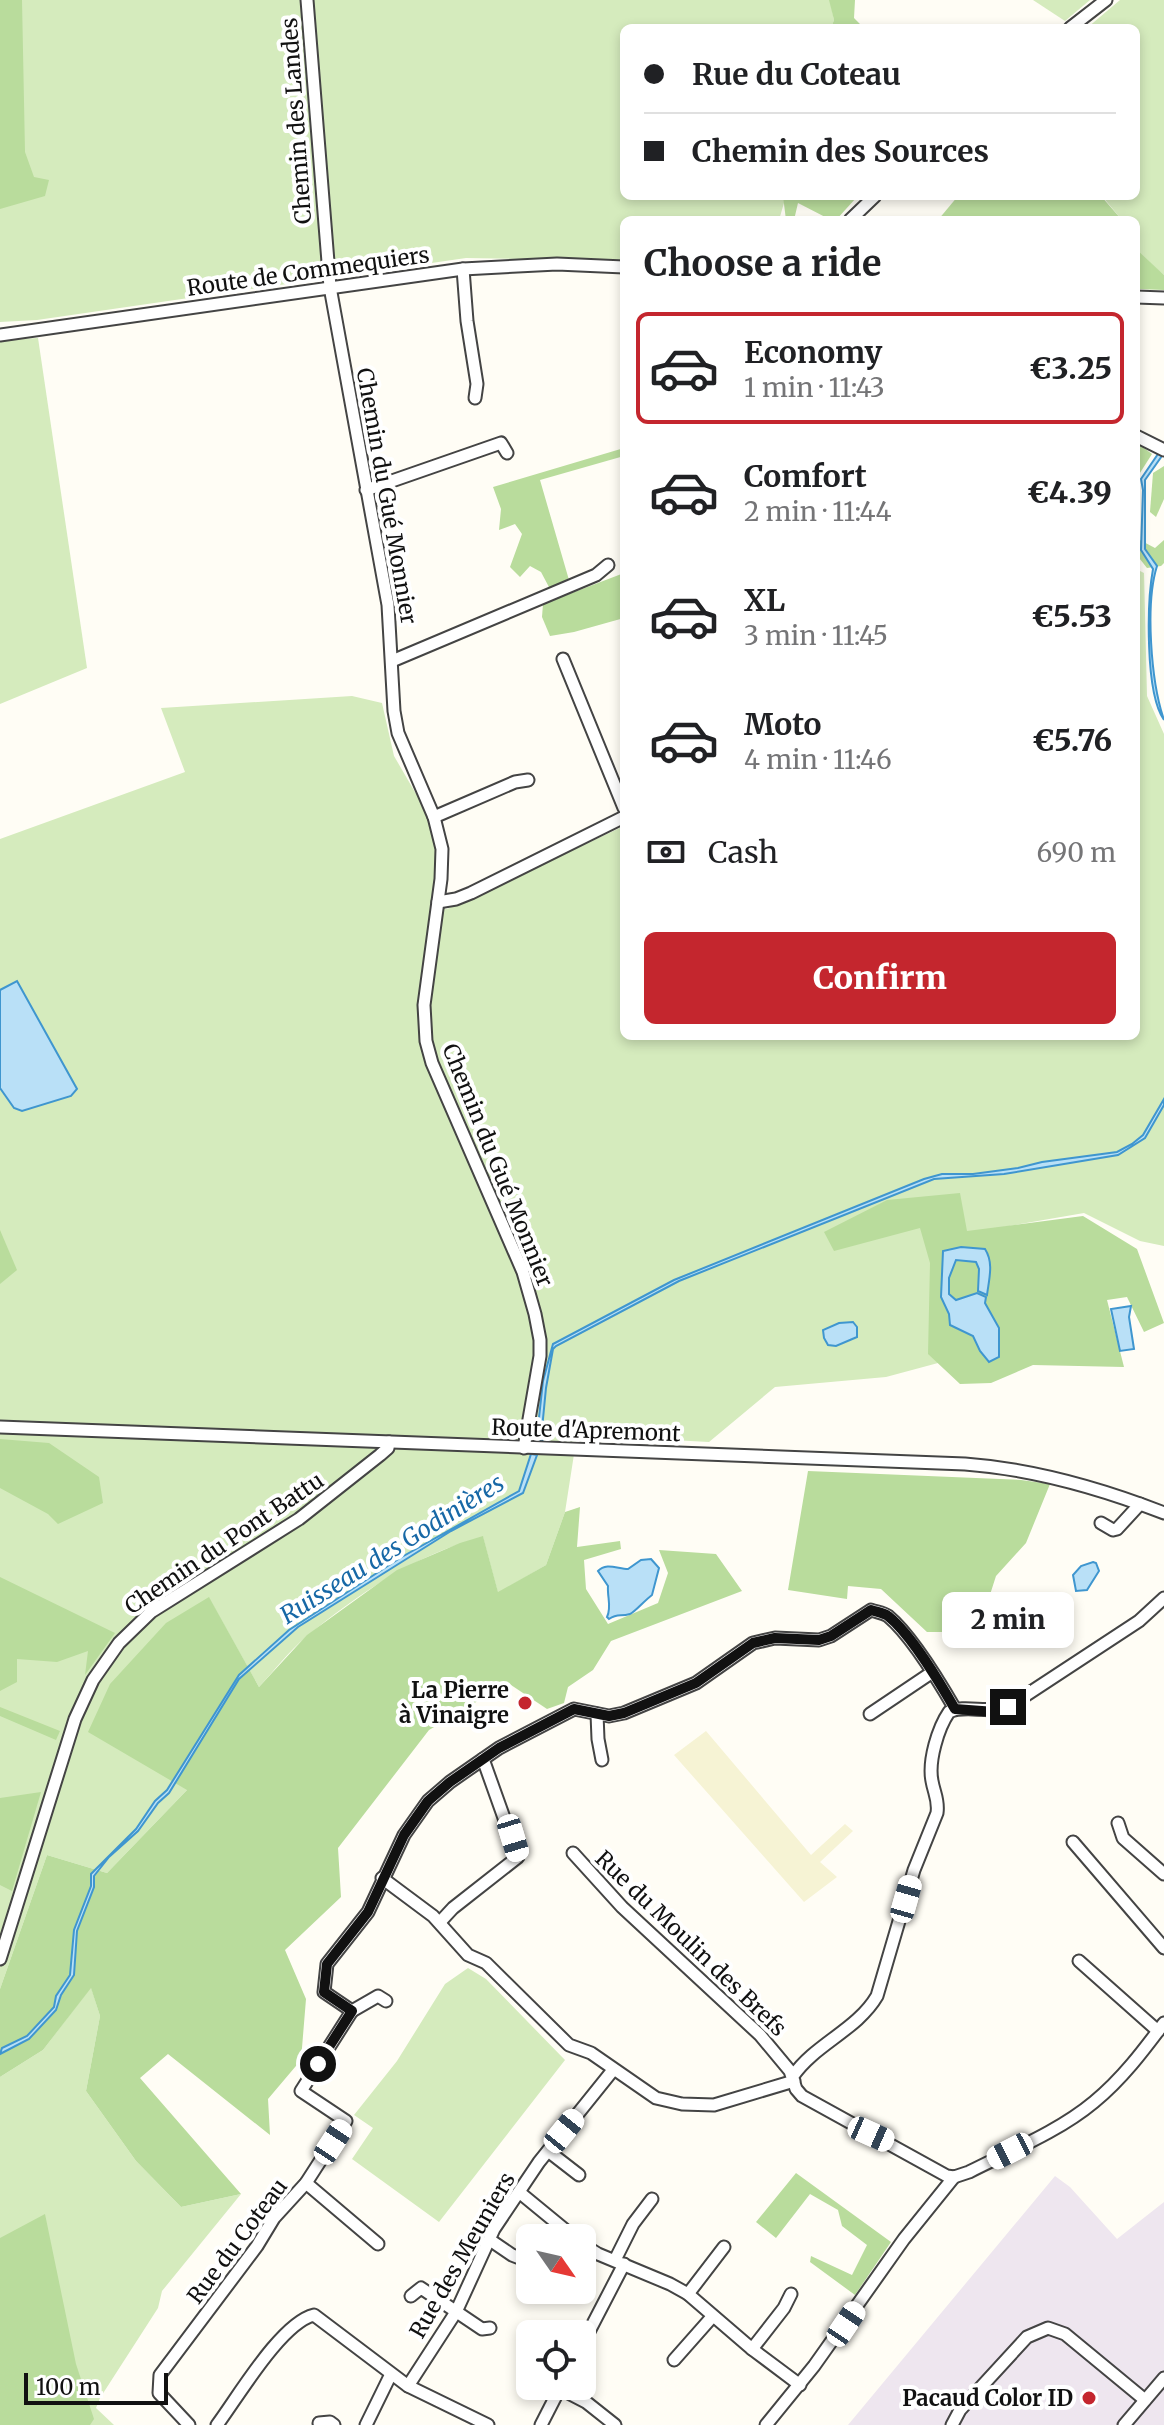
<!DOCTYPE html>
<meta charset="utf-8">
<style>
:root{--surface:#fff;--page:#f6f6f6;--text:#202124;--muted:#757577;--line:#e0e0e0;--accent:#c4262e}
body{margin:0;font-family:Merriweather,serif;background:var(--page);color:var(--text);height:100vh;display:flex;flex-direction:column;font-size:30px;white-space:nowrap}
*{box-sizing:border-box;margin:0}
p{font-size:26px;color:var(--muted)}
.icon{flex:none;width:44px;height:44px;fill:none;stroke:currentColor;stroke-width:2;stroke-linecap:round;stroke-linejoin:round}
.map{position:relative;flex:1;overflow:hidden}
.details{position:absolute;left:620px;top:216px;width:520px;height:824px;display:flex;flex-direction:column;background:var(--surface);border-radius:12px;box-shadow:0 4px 12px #0003}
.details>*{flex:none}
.top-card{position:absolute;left:620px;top:24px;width:520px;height:176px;border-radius:12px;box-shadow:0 4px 12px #0003;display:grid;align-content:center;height:176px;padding:0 24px;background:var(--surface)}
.needle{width:52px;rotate:124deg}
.controls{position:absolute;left:516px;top:2224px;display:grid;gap:16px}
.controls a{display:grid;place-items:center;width:80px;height:80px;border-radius:12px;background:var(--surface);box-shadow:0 4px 12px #0003;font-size:40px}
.scale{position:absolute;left:24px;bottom:20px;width:144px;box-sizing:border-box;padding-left:8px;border:4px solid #111;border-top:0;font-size:22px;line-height:28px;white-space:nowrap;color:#111;-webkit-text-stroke:6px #fff;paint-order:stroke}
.end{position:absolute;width:36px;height:36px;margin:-18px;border:10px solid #111;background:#fff;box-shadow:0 0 0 4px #fff}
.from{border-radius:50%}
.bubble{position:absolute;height:56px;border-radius:12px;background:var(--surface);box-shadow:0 4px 12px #0003;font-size:26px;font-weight:800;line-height:56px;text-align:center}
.car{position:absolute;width:24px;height:48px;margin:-24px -12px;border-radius:10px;box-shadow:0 0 6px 2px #0007;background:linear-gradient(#fff 24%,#345 0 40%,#fff 0 76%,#345 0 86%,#fff 0)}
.top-card b{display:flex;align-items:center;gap:28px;height:76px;font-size:30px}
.top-card b+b{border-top:2px solid var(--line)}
.top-card i{width:20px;height:20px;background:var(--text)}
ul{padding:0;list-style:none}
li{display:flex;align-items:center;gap:24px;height:112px;margin:0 16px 12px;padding:0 8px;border:4px solid transparent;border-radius:12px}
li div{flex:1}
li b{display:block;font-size:30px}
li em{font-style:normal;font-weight:800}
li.current{border-color:var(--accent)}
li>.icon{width:72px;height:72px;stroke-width:1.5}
h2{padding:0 24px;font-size:36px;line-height:96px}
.pay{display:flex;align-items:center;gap:20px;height:88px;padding:0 24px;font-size:30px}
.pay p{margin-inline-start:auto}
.primary-button{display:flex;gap:16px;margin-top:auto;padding:16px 24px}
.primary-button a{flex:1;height:92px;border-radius:12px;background:var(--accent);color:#fff;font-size:32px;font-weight:800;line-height:92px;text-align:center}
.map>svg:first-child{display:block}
.industrial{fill:#eee6ef}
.farmland{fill:#f6f3d4}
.green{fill:#d5ebbd}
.forest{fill:#b9dc9c}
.water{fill:#b9e0f7;stroke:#3f96cf;stroke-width:2}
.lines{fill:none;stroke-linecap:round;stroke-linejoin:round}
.minor-casing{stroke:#444;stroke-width:15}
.minor{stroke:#fff;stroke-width:11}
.route{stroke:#111;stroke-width:10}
.poi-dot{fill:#c4262e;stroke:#fff;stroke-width:3}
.labels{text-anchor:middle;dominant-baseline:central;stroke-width:8;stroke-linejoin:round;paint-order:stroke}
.street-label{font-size:22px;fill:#111;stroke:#fff}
.poi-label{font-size:22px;font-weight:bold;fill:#111;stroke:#fff;text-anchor:end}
.water-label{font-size:24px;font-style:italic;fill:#1768a6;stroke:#fff}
</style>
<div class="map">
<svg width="1164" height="2425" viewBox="0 0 1164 2425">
<rect width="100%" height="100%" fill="#fffdf5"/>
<path class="industrial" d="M 1055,2176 L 1070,2187 L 1117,2239 L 1164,2202 L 1164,2425 L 848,2425 Z"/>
<path class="farmland" d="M 706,1731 L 811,1855 L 845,1824 L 853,1831 L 820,1862 L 837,1877 L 804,1902 L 674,1755 Z"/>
<g class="green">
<path d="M 0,0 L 830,0 L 834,20 L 831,28 L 624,28 L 624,196 L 786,196 L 779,220 L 624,220 L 624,261 L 466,258 L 37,320 L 0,322 Z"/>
<path d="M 1033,0 L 1090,0 L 1065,21 Z"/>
<path d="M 1120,0 L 1164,0 L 1164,275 L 1136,251 L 1136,220 L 1122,220 L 1102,196 L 1136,196 L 1136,28 L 1087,28 Z"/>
<path d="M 38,338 L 87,668 L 0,704 L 0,340 Z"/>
<path d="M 1136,569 L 1144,573 L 1147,696 L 1164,734 L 1164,1246 L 1140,1241 L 1084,1213 L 940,1238 L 938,1363 L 886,1377 L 775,1387 L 709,1442 L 577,1435 L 565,1512 L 546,1565 L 498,1593 L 483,1537 C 416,1554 358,1594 306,1637 C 289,1651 274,1671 259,1687 L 209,1598 L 187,1790 L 107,1873 L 47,1855 L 0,1989 L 0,839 L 185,772 L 161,708 L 352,696 L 382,703 L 394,756 L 419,799 L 435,835 L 435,885 L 431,905 L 447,909 L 624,826 L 624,1036 L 1136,1036 Z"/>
<path d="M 468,1968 L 486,1979 L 565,2060 L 439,2222 L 352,2159 L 373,2128 L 354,2115 L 397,2061 L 445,1984 Z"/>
<path d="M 91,1987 L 100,2016 L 86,2091 L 136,2161 L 181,2207 L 241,2194 L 162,2291 L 158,2308 L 100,2398 L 96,2408 L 114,2425 L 0,2425 L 0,2077 L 43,2050 Z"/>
</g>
<g class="forest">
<path d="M 0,0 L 22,0 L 25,152 L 34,177 L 49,180 L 45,196 L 0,209 Z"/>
<path d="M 829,0 L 855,0 L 854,18 L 863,27 L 831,28 L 834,20 Z"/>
<path d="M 783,196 L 852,196 L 856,198 L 836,220 L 831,220 L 798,203 L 794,220 L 786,220 Z"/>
<path d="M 958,196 L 1101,196 L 1122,220 L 938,220 Z"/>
<path d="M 1136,249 L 1164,275 L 1164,290 L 1136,289 Z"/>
<path d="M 1136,442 L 1152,454 L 1138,476 L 1138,539 L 1155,548 L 1164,540 L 1164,563 L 1161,566 L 1147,568 L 1136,554 Z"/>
<path d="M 624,448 L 624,456 L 540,480 L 569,580 L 550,589 L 541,572 L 530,566 L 520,577 L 510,567 L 522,534 L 515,524 L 499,530 L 501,509 L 493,487 Z"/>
<path d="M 1164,466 L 1164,499 L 1156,517 L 1150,512 L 1153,473 Z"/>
<path d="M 624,573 L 624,618 L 574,632 L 550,636 L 542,617 L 543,604 Z"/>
<path d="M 960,1193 L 967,1231 L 1083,1216 L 1137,1249 L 1164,1323 L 1144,1332 L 1127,1297 L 1107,1300 L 1124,1367 L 1033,1365 L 991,1383 L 960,1384 L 928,1354 L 930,1263 L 920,1228 L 834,1251 L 824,1232 L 887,1200 Z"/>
<path d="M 0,1230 L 17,1270 L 0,1284 Z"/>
<path d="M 0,1439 L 49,1443 L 99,1477 L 103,1503 L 58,1524 L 48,1514 L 0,1488 Z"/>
<path d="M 808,1471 L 1021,1480 L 1050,1484 L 1026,1543 L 996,1576 L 978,1632 L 927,1632 L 881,1589 L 848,1586 L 847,1599 L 788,1590 Z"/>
<path d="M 580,1507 L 577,1547 L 620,1541 L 621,1549 L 584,1560 L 586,1589 L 608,1624 L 658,1603 L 668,1573 L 659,1550 L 716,1554 L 742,1591 L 611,1641 L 593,1670 L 568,1687 L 564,1703 L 547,1709 L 508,1683 L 429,1730 L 338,1848 L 341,1897 L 285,1950 L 306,1999 L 301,2060 L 268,2099 L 270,2135 L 168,2054 L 140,2078 L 241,2194 L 181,2207 L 136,2161 L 86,2091 L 100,2016 L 91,1988 L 43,2050 L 0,2077 L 0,1989 L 47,1855 L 107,1873 L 187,1790 L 88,1732 L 110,1684 L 166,1623 L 209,1597 L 259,1687 L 307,1635 L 397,1570 L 460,1543 L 483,1536 L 498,1592 L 546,1565 L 565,1512 Z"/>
<path d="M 0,1577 L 115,1633 L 85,1675 L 88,1651 L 57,1662 L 17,1659 L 17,1682 L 0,1691 Z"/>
<path d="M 0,1707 L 60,1731 L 56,1740 L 0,1716 Z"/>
<path d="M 41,1792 L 12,1891 L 0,1885 L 0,1798 Z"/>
<path d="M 796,2173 L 891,2242 L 855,2295 L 810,2262 L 811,2256 L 852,2275 L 867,2245 L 842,2226 L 838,2210 L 810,2194 L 776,2238 L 756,2222 Z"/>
<path d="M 45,2214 L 76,2364 L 94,2419 L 90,2425 L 0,2425 L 0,2238 Z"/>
</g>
<g class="water">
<path d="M 1160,451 L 1164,453 L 1145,480 L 1145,549 L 1157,566 C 1145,604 1151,682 1164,720 C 1145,693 1147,602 1153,569 L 1141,550 L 1143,490 L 1141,479 Z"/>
<path d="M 17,981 L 77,1089 L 71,1096 L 22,1111 L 14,1108 L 0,1088 L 0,990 Z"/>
<path d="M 1164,1099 L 1164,1105 L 1145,1138 L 1118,1155 L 1004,1174 L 934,1179 L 679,1281 L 556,1346 L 553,1349 L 546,1388 L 542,1429 L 543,1442 L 540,1441 L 537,1436 L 543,1381 L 553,1344 L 674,1280 L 924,1179 L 942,1174 L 973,1174 L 1018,1168 L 1042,1162 L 1117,1152 L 1132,1144 L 1143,1135 Z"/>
<path d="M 961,1247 L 985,1249 C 994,1263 989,1279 987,1295 L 978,1291 L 979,1269 L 976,1262 L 956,1260 L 949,1278 L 949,1294 L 956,1300 L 977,1293 L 986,1297 L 985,1303 L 999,1328 L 999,1357 L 989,1362 L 980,1351 L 973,1336 L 950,1325 L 949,1314 L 941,1297 L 943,1251 Z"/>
<path d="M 1131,1306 L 1129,1317 L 1134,1349 L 1120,1351 L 1111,1309 Z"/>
<path d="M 853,1322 L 857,1327 L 857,1337 L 836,1346 L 828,1345 L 824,1338 L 823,1330 L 839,1323 Z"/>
<path d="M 531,1454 L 537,1455 L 523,1493 L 451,1531 L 298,1627 L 239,1679 L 169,1793 L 158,1803 L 138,1831 L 109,1857 L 94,1876 L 94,1887 L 77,1931 L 74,1975 L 61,1995 L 56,2010 L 29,2039 L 0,2054 L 2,2048 L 27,2036 L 54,2007 L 56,1996 L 70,1975 L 74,1930 L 91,1886 L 91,1874 L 136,1829 L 155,1801 L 167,1790 L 239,1675 L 289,1630 L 400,1558 L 519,1491 Z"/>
<path d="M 651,1559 L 659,1568 L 652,1595 C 645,1600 634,1613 630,1614 C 620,1617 618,1613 609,1619 L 607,1617 C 612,1607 607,1597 608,1586 L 598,1571 C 606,1562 618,1569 628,1569 L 641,1560 Z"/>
<path d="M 1093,1562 L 1096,1563 L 1099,1571 L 1087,1590 L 1076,1591 L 1073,1575 L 1081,1566 Z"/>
</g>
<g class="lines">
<defs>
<g id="minor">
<path d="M 307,0 L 330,287 L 388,605 L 394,711 L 398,733 L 434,817 L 442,849 L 441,879 L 424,1005 L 426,1041 L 432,1063 L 523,1272 L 535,1314 L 540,1340 L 540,1356 L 524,1448"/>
<path d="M 1070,28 L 1106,0"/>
<path d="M 850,220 L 875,196"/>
<path d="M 463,269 L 467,321 L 477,384 L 475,398"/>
<path d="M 1136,297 L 1164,298"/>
<path d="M 0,335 L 463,269 L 557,264 L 624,267"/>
<path d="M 1136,436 L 1164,450"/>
<path d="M 366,490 L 501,443 L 507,453"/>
<path d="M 563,659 L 624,808"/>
<path d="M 392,661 L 596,575 L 608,565"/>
<path d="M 434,817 L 515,782 L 528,780"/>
<path d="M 438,902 L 456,899 L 471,893 L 624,817"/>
<path d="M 0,1427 L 965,1464 C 1033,1469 1100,1488 1164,1513"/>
<path d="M 1101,1523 L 1113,1530 L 1117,1529 L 1140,1504"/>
<path d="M 597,1714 L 598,1739 L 602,1760"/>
<path d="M 870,1714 L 931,1673"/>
<path d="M 1118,1823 L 1123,1838 L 1164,1874"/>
<path d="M 1073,1842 L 1164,1948"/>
<path d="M 573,1853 L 622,1907 L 760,2035 L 790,2071 L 796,2089 L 802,2096 L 947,2176 L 954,2177 L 969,2172 C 1010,2151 1058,2132 1094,2102 C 1122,2079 1143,2051 1164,2023"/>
<path d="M 382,1878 L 433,1916 L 468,1955 L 486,1963 L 569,2045 L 591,2053 L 656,2098 L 682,2104 L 714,2105 L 794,2081"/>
<path d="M 440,1922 L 453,1908 L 518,1857 L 483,1759"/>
<path d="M 0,1959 L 75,1719 L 93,1680 L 119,1643 L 151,1612 L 299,1519 L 380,1455 L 388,1448 L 389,1442"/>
<path d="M 1079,1961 L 1158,2031"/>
<path d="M 352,2011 L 378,1996 L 386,2001"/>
<path d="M 793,2076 C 815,2044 857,2030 877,1996 L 914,1870 L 937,1813 C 939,1800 934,1793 932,1781 C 928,1761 938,1728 949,1712 C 965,1704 987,1714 1008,1707 L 1139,1621 L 1164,1598"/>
<path d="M 548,2151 L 579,2175"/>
<path d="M 306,2183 L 378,2244"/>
<path d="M 519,2192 L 575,2238"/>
<path d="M 490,2240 L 512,2255 L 530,2262"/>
<path d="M 582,2244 L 598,2254 L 670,2284 L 688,2294 L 752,2349 L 800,2385"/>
<path d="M 615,2260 L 633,2224 L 652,2199"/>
<path d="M 688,2294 L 724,2247"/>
<path d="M 411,2296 L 421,2288 L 482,2329 L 490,2328"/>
<path d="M 582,2345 L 624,2264"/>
<path d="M 752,2349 L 784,2308 L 791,2294"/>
<path d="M 674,2360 L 712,2317"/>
<path d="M 408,2386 L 456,2312 L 494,2229 L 539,2162 L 613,2070"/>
<path d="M 559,2388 L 586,2402 L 615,2425"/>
<path d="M 319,2423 L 330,2422 L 334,2425"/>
<path d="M 189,2425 L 159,2393 L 160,2375 L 257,2246 L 274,2218 L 306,2183 L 346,2121 L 301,2091 L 352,2011 L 324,1992 L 327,1964 L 368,1912 L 404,1835 L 428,1801 L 450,1782 L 499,1748 L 574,1709 L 609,1716 L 624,1713 L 696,1683 L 753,1643 L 775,1638 L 819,1640 L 831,1636 L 871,1610 C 877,1612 884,1613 888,1616 C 912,1636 940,1683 955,1709"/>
<path d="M 217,2425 C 238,2397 281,2323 314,2315 L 408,2386 L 488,2425"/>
<path d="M 366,2425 L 391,2374"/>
<path d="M 541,2425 L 561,2386"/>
<path d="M 766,2425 L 814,2366 L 904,2239 L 954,2177"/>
<path d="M 952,2425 L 960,2410 L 1027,2337 L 1048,2328 L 1065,2334 L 1145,2400"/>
<path d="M 1124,2425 L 1164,2378"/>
</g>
</defs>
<use href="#minor" class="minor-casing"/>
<use href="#minor" class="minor"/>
</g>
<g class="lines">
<path class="route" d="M 318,2064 L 352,2011 L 324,1992 L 327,1964 L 368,1912 L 404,1835 L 428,1801 L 450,1782 L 499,1748 L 574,1709 L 609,1716 L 624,1713 L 696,1683 L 753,1643 L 775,1638 L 819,1640 L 831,1636 L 871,1610 C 877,1612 884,1613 888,1616 C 912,1635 940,1683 955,1709 L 995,1712 L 1008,1707"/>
</g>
<g class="poi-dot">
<circle cx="525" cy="1703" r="8"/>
<circle cx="1089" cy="2398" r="8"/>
</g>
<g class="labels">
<g class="street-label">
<text transform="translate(296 121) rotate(-94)">Chemin des Landes</text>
<text transform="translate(308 271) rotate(-8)">Route de Commequiers</text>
<text transform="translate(387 496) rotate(80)">Chemin du Gué Monnier</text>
<text transform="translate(498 1165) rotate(68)">Chemin du Gué Monnier</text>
<text transform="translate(586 1430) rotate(2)">Route d'Apremont</text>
<text transform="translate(224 1543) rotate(-34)">Chemin du Pont Battu</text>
<text transform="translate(691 1943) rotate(44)">Rue du Moulin des Brefs</text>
<text transform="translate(237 2241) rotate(-53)">Rue du Coteau</text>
<text transform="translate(462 2255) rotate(-60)">Rue des Meuniers</text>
</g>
<g class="poi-label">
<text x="509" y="1690">La Pierre<tspan x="509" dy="25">à Vinaigre</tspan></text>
<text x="1073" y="2398">Pacaud Color ID</text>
</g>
<g class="water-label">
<text transform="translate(392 1549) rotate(-32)">Ruisseau des Godinières</text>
</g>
</g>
</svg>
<div class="controls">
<a><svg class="needle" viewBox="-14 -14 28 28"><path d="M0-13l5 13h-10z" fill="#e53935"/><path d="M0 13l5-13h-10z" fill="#757577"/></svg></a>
<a><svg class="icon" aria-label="locate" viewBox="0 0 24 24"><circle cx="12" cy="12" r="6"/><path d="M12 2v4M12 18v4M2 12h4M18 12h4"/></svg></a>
</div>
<div class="scale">100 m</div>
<i class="end from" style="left:318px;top:2064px"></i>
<i class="end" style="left:1008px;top:1707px"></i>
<div class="bubble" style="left:942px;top:1592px;width:132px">2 min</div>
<i class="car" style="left:513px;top:1838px;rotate:163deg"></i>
<i class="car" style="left:906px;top:1899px;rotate:16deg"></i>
<i class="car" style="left:564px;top:2131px;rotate:39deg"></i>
<i class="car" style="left:871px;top:2134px;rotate:114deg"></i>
<i class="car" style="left:333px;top:2142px;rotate:33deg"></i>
<i class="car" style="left:1010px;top:2151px;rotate:243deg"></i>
<i class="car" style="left:846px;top:2324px;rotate:34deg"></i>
<div class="top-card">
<b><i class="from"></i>Rue du Coteau</b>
<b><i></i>Chemin des Sources</b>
</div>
<section class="details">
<h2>Choose a ride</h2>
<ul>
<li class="current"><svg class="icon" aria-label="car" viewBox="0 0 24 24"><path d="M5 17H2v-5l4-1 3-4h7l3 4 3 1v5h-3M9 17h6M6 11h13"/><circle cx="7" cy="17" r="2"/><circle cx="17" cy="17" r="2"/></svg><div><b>Economy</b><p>1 min · 11:43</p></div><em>€3.25</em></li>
<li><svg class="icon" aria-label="car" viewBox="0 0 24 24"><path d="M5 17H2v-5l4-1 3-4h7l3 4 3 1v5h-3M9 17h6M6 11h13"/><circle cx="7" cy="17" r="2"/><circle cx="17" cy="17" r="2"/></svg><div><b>Comfort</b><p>2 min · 11:44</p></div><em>€4.39</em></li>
<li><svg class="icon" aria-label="car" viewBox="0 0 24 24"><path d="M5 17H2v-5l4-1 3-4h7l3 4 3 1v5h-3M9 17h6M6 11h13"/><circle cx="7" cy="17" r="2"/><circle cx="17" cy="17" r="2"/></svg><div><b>XL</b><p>3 min · 11:45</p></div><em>€5.53</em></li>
<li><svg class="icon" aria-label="car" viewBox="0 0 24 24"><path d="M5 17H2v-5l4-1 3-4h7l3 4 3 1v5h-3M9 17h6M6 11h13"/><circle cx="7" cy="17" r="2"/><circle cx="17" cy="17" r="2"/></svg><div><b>Moto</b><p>4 min · 11:46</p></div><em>€5.76</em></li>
</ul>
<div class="pay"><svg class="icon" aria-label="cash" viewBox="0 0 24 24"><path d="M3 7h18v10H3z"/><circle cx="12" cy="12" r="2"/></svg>Cash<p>690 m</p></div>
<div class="primary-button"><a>Confirm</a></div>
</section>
</div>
